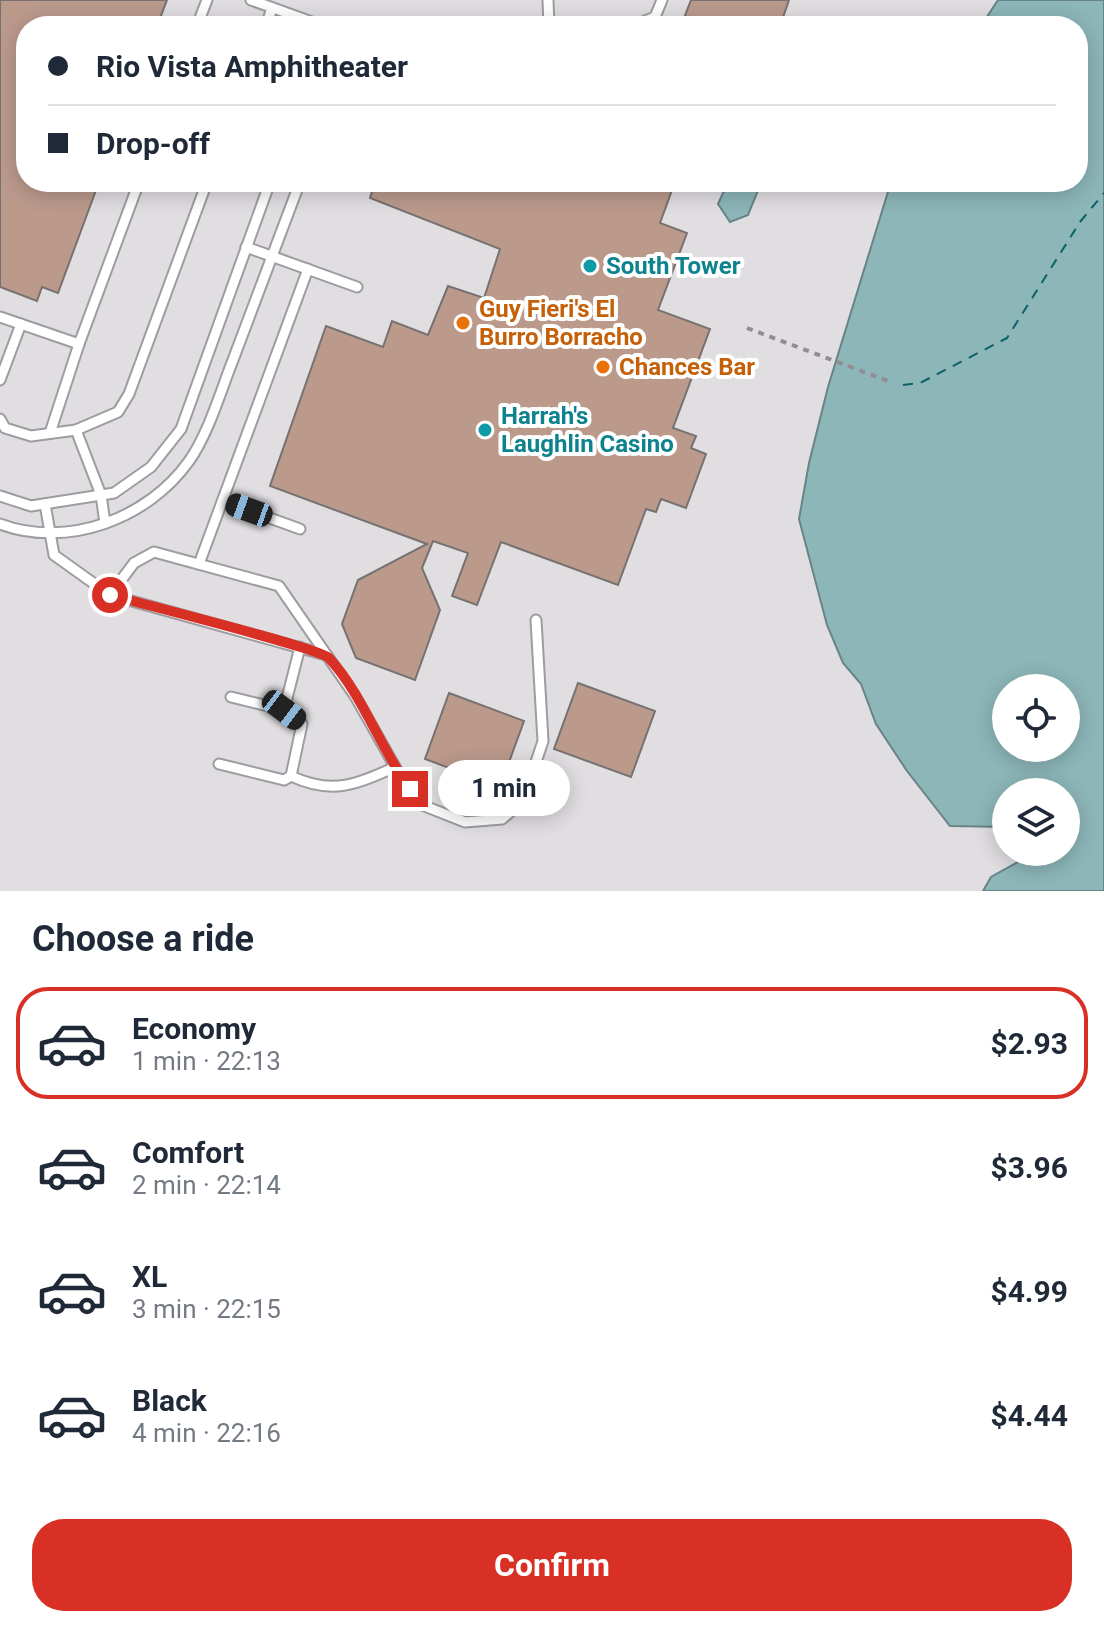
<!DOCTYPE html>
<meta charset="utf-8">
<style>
:root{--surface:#fff;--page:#f6f6f7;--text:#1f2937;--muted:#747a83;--line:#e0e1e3;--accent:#d93025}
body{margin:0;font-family:Roboto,sans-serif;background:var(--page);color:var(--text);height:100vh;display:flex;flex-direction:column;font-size:30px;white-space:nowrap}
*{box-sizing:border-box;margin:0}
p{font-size:26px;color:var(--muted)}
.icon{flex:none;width:44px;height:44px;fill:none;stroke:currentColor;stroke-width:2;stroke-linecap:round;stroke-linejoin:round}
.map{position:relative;height:891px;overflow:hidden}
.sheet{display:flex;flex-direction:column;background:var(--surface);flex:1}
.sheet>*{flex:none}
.guide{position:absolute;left:16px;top:16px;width:1072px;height:176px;border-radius:32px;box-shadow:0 4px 20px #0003;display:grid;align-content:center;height:176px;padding:0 32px;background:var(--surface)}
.fabs{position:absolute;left:992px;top:674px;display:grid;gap:16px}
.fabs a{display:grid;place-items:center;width:88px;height:88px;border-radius:50%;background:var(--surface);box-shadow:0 4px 20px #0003;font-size:40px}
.end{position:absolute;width:36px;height:36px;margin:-18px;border:10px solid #d93025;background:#fff;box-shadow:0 0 0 4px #fff}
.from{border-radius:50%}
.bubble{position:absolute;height:56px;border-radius:28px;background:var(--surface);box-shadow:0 4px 20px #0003;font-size:26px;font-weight:700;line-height:56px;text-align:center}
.car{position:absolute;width:24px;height:48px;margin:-24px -12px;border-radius:10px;box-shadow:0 0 6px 2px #0007;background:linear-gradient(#222 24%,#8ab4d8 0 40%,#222 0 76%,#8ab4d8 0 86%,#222 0)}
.guide b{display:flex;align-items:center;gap:28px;height:76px;font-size:30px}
.guide b+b{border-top:2px solid var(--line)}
.guide i{width:20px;height:20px;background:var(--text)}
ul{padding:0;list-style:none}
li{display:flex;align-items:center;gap:24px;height:112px;margin:0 16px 12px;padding:0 16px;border:4px solid transparent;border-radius:32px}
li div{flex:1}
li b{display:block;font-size:30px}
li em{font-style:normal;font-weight:700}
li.active{border-color:var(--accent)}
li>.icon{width:72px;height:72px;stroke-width:1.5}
h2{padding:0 32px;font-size:36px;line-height:96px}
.cta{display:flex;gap:16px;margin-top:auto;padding:16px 32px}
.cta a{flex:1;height:92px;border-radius:32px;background:var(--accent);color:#fff;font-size:32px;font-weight:700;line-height:92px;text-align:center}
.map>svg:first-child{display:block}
.water{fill:#8db6b9;stroke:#688486;stroke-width:2;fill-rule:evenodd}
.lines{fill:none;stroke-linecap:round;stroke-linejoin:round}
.ferry{stroke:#0c6267;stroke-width:2;stroke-dasharray:10 8;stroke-linecap:butt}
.building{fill:#bb9a8c;stroke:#767271;stroke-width:2}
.lane-casing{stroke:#9e9ca0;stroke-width:13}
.path{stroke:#908e91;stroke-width:4;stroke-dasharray:6 6;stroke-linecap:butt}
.lane{stroke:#fff;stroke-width:9}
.route{stroke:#d93025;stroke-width:10}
.culture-dot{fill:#0f9aa8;stroke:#fff;stroke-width:3}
.food-dot{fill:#e8710a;stroke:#fff;stroke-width:3}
.labels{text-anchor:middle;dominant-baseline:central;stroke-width:8;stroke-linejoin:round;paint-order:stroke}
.culture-label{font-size:24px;font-weight:bold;fill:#0d838f;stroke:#fff;text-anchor:start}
.food-label{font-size:24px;font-weight:bold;fill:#c56008;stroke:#fff;text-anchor:start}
</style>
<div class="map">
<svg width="1104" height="891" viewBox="0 0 1104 891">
<rect width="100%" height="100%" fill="#e1dee2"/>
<g class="water">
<path d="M 998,0 L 1104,0 L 1104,891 L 983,891 L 991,877 L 1025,858 L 1025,852 L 1066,852 L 1066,792 L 1006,792 L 1006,827 L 950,826 L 907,771 L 876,724 L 861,684 L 843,663 L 827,625 L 799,519 L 809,463 L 828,387 L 891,182 L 1078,182 L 1078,26 L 981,26 ZM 1006,688 L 1066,688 L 1066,748 L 1006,748 Z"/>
<path d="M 728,182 L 757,182 L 759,188 L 748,215 L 730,222 L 718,204 Z"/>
</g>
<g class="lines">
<path class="ferry" d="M 903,385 L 920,383 L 1007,338 L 1080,222 L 1104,193"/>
</g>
<g class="building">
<path d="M 0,0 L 167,0 L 157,26 L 26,26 L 26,182 L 99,182 L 58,293 L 42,287 L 37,301 L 0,287 Z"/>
<path d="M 691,0 L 789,0 L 780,26 L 681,26 Z"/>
<path d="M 375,182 L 675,182 L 660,223 L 687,233 L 658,310 L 710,329 L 673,428 L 696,436 L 691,448 L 706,454 L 686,508 L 661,499 L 656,512 L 646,509 L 618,585 L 501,542 L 477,605 L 452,596 L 468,553 L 433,541 L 422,568 L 440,610 L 415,680 L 356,658 L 342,624 L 358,580 L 427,544 L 270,486 L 326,326 L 383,347 L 392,321 L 428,335 L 448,286 L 484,298 L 500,249 L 370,198 Z"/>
<path d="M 578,683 L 655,711 L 631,777 L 554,749 Z"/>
<path d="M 449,693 L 524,721 L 500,787 L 425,759 Z"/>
</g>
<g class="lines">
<defs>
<g id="lane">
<path d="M 251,0 L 323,26"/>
<path d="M 548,0 L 549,26"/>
<path d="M 197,26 L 207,0"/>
<path d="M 266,26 L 272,8"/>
<path d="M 633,26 L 655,17 L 662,0"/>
<path d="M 246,247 L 357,287"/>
<path d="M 0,317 L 79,344"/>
<path d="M 0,380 L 21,324"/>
<path d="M 0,419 L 5,428 L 31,436 L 76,430 L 118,412 L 129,394 L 207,182"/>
<path d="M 76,430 L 101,495 L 105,523"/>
<path d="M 50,433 L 79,344 L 139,182"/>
<path d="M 0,496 L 31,506 L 114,493 L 151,467 L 181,429 L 270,182"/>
<path d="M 223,501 L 300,529"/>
<path d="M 45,504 L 54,555 L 110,595 L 326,655"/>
<path d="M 0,524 C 67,549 148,519 189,461 C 208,435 221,390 233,360 C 255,300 278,241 300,182"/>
<path d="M 199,564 L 308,269"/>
<path d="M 110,595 L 134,563 L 154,552 L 279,586 L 355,696 L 398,772 L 422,805 L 465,822 L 502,819 L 523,801 L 543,741 L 536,620"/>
<path d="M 231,697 L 284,710"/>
<path d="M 219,764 L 284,780 L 291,776 L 302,724 L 284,710 L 300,647"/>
<path d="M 291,776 C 331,795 357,785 395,767"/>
</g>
</defs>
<use href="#lane" class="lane-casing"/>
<path class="path" d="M 747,328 L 888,381"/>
<use href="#lane" class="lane"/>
</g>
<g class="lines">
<path class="route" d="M 110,595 C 138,603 319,648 329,658 C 363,695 380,748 410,789"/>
</g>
<g class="culture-dot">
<circle cx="590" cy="266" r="8"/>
<circle cx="485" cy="430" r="8"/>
</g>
<g class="food-dot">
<circle cx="463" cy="323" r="8"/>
<circle cx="603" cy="367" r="8"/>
</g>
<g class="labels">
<g class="culture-label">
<text x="606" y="266">South Tower</text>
<text x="501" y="416">Harrah's<tspan x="501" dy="28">Laughlin Casino</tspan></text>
</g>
<g class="food-label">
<text x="479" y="309">Guy Fieri's El<tspan x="479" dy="28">Burro Borracho</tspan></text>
<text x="619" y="367">Chances Bar</text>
</g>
</g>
</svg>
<div class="fabs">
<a><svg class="icon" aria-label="locate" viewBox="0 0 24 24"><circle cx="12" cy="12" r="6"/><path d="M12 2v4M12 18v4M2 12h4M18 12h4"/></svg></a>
<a><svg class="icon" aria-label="layers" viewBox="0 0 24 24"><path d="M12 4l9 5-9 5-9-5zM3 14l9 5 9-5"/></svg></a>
</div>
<i class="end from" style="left:110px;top:595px"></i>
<i class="end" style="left:410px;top:789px"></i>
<div class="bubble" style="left:438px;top:760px;width:132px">1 min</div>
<i class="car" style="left:249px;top:510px;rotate:290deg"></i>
<i class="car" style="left:284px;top:710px;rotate:127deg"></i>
<div class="guide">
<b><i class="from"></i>Rio Vista Amphitheater</b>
<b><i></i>Drop-off</b>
</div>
</div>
<section class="sheet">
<h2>Choose a ride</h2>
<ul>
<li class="active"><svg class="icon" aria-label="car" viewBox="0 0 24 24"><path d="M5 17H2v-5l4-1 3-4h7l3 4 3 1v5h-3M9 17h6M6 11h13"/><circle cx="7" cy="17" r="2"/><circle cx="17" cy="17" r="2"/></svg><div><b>Economy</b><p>1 min · 22:13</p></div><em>$2.93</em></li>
<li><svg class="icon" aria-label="car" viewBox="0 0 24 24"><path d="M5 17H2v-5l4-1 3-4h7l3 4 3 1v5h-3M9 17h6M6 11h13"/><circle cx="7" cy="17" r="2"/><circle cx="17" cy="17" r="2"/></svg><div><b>Comfort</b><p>2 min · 22:14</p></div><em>$3.96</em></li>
<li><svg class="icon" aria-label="car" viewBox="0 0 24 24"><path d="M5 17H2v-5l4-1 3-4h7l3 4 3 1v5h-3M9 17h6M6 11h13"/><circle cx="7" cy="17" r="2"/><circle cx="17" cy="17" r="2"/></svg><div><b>XL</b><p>3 min · 22:15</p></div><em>$4.99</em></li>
<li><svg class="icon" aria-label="car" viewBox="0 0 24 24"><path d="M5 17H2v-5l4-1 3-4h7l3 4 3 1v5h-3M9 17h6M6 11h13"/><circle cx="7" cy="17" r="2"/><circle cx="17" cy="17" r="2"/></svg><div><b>Black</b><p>4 min · 22:16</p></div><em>$4.44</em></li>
</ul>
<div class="cta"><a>Confirm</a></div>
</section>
